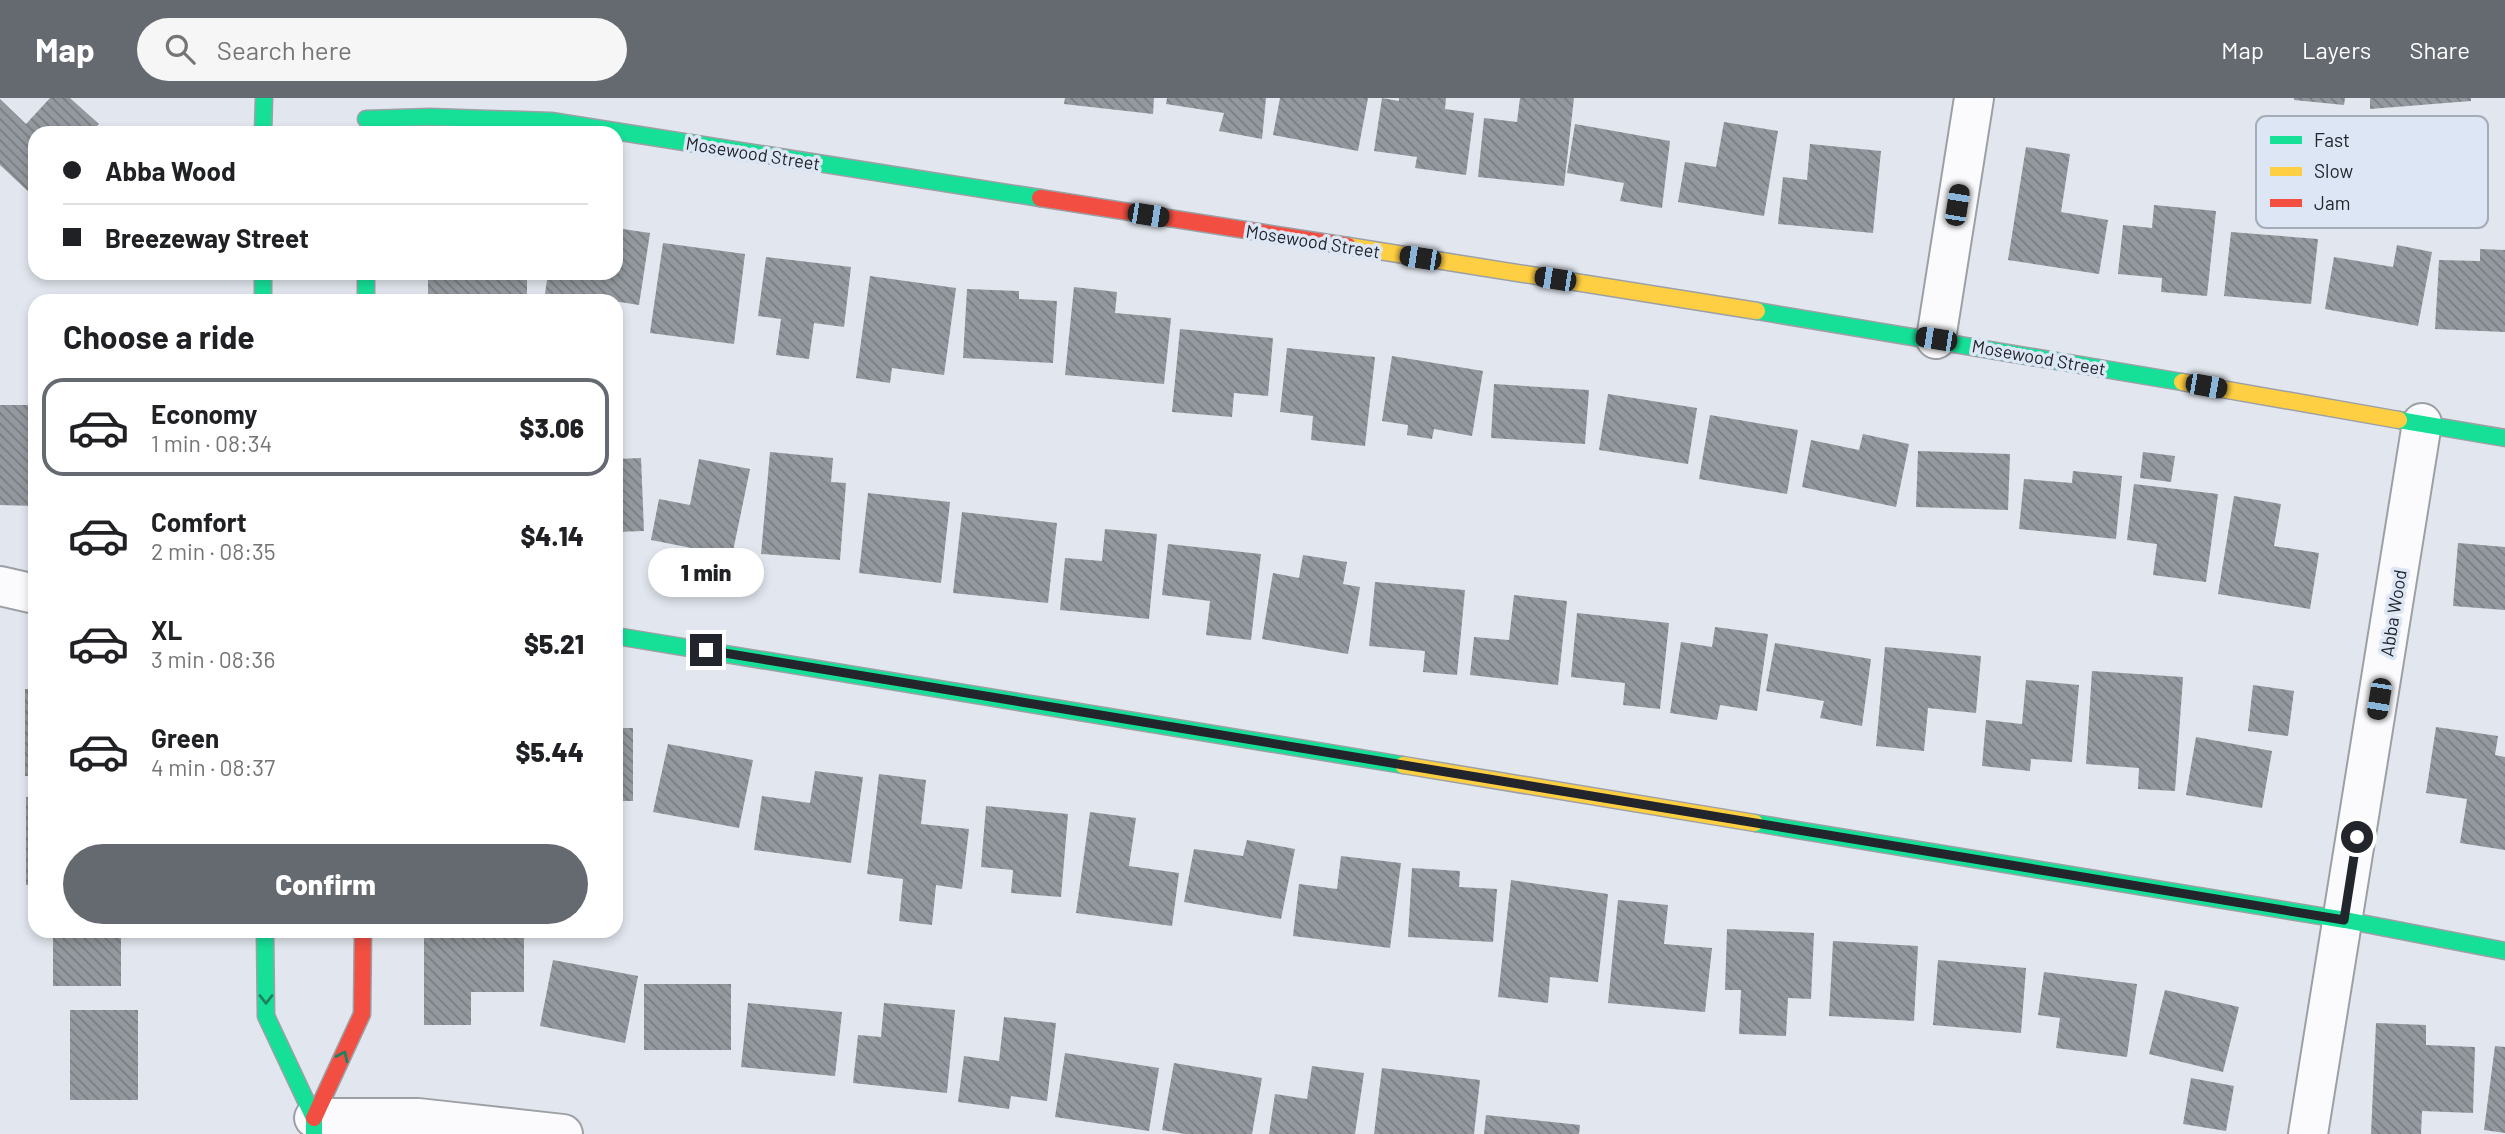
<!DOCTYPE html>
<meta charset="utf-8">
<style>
:root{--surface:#fff;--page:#f6f6f6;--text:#202124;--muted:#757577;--line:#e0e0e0;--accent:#656970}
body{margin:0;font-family:Barlow,sans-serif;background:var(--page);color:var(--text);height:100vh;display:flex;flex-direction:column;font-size:26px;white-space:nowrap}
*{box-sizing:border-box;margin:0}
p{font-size:23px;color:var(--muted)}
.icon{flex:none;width:38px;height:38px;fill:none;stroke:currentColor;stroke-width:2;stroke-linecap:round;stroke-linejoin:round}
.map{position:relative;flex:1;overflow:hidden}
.side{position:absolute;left:28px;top:196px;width:595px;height:644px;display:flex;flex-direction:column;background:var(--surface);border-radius:21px;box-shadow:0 4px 10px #0003}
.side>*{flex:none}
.hud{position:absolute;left:28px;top:28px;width:595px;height:154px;border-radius:21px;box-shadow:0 4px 10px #0003;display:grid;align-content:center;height:154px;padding:0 35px;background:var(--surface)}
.end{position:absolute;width:32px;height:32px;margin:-16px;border:9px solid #22252b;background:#fff;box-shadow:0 0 0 4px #fff}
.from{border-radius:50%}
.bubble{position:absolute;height:49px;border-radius:24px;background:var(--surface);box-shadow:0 4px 10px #0003;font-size:23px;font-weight:800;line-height:49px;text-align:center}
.car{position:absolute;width:21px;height:42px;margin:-21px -10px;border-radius:9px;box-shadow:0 0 5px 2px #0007;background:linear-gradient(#222 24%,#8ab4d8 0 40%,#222 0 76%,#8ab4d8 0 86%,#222 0)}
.hud b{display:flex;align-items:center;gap:24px;height:66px;font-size:26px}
.hud b+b{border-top:2px solid var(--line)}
.hud i{width:18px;height:18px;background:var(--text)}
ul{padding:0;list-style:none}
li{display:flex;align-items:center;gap:21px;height:98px;margin:0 14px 10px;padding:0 21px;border:4px solid transparent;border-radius:21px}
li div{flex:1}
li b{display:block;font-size:26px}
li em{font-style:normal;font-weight:800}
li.active{border-color:var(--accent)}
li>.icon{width:63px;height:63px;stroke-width:1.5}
h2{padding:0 35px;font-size:32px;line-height:84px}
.primary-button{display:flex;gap:14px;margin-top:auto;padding:14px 35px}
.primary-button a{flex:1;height:80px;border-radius:42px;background:var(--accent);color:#fff;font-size:28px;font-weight:800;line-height:80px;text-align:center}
header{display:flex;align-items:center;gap:42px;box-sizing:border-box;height:98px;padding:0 35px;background:var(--accent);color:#fff}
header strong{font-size:33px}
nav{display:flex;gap:38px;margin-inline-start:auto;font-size:24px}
.search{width:490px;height:63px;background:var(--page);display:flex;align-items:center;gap:18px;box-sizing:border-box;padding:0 24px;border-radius:38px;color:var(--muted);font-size:26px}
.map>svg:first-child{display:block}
.building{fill:url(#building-back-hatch)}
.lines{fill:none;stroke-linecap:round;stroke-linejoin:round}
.street-casing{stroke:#9ca0a5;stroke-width:42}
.fast-casing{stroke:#9ca0a5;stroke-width:19}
.slow-casing{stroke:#9ca0a5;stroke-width:19}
.jam-casing{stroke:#9ca0a5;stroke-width:19}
.street{stroke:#fbfbfd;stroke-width:38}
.fast{stroke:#16e098;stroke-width:16}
.slow{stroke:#ffcf43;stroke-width:16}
.jam{stroke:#f24e42;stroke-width:16}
.oneway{stroke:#1c8262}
.route{stroke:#22252b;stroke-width:9}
.labels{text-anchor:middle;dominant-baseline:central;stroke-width:7;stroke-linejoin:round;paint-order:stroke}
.street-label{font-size:18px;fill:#22252b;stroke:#dce6f5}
.key{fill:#dce6f5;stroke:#a4acb8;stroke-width:2}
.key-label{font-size:19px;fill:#22252b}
</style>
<header>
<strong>Map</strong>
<div class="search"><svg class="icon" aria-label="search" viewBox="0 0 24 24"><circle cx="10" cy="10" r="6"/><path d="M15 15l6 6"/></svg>Search here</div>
<nav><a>Map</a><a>Layers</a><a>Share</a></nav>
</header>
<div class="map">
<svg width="2505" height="1036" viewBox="0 0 2505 1036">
<defs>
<pattern id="building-back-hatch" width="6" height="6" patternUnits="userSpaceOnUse" patternTransform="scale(1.75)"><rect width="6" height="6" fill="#93999e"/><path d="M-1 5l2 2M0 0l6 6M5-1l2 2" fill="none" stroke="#787d81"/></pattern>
</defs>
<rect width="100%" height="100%" fill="#e2e7ef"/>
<g class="building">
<path d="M 50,0 L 70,0 L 99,26 L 91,35 L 35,35 L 35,95 L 32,97 L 0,67 L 0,1 L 26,26 Z"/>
<path d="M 1065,0 L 1154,0 L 1153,16 L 1064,6 Z"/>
<path d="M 1167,0 L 1266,0 L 1262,41 L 1219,33 L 1224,15 L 1166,6 Z"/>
<path d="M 1280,0 L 1368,0 L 1358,53 L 1273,37 Z"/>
<path d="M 1382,0 L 1399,3 L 1399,0 L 1446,0 L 1445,11 L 1474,15 L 1466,77 L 1415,70 L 1417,59 L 1374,53 Z"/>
<path d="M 1520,0 L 1574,0 L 1564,88 L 1478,79 L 1484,20 L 1517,24 Z"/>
<path d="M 2294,0 L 2345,0 L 2344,7 L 2294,2 Z"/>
<path d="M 2370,0 L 2471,0 L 2471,3 L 2370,11 Z"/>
<path d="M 1724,24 L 1778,33 L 1764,118 L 1678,104 L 1685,64 L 1716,69 Z"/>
<path d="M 1575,26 L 1670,43 L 1662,110 L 1620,103 L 1624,85 L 1567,75 Z"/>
<path d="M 1810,46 L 1881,53 L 1873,135 L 1778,126 L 1783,79 L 1807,82 Z"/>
<path d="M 2026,49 L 2070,56 L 2061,114 L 2108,122 L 2099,176 L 2008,162 Z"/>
<path d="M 2154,107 L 2216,113 L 2207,198 L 2161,194 L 2162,180 L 2118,176 L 2123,127 L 2152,130 Z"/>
<path d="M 616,130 L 650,135 L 639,207 L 594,200 L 594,203 L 544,203 L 548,175 L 616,175 Z"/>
<path d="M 2231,134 L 2318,141 L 2311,206 L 2224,198 Z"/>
<path d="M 663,145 L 745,156 L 734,246 L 650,235 Z"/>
<path d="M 2397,147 L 2432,154 L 2418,228 L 2325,211 L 2334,159 L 2393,169 Z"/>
<path d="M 2480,151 L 2505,152 L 2505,234 L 2435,231 L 2439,162 L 2480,163 Z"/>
<path d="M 766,159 L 851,169 L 844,229 L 814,225 L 809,261 L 776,257 L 781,221 L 758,218 Z"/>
<rect x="428" y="175" width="99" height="28"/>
<path d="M 870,178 L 956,190 L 944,277 L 892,270 L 890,285 L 856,280 Z"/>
<path d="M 1074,189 L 1117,194 L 1115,215 L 1171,220 L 1164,286 L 1065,277 Z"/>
<path d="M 967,191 L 1019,193 L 1019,201 L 1057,203 L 1053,265 L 963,260 Z"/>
<path d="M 1180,231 L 1273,240 L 1268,298 L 1234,295 L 1232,319 L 1172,314 Z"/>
<path d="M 1287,250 L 1375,259 L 1365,348 L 1311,342 L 1313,318 L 1280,314 Z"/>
<path d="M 1392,258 L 1483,273 L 1472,338 L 1434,331 L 1432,341 L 1407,337 L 1408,327 L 1382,323 Z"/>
<path d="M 1494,286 L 1589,292 L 1585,346 L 1491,340 Z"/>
<path d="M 1608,296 L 1697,310 L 1688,366 L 1599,352 Z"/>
<path d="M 0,307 L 35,307 L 35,408 L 0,407 Z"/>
<path d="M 1710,317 L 1798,332 L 1787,396 L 1699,381 Z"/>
<path d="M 1863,336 L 1909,346 L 1896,409 L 1802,389 L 1811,342 L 1859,352 Z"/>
<path d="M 1918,353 L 2010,356 L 2008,412 L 1916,409 Z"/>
<path d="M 770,354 L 833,360 L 831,384 L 846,385 L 840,462 L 761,456 Z"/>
<path d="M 2143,354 L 2175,358 L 2171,384 L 2140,380 Z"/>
<path d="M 641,360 L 644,433 L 616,434 L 616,361 Z"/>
<path d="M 699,361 L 750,371 L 732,458 L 651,442 L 659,401 L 690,407 Z"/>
<path d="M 2073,373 L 2122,378 L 2116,441 L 2019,431 L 2024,381 L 2072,385 Z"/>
<path d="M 2134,386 L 2218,396 L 2206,484 L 2153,477 L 2157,446 L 2127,442 Z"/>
<path d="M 868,395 L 950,404 L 941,485 L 859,475 Z"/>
<path d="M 2234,398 L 2281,406 L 2274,448 L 2319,455 L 2310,511 L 2218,496 Z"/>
<path d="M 962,414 L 1057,425 L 1048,505 L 953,495 Z"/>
<path d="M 1105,431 L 1157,436 L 1149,521 L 1060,512 L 1065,460 L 1102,463 Z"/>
<path d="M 2458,445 L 2505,449 L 2505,512 L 2453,508 Z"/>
<path d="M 1168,446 L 1261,456 L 1251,542 L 1206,537 L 1210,503 L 1162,497 Z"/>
<path d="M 1303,457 L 1347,464 L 1343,486 L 1360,489 L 1348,556 L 1262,541 L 1273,475 L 1299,480 Z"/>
<path d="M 1375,484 L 1465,492 L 1457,577 L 1423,574 L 1425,553 L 1369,548 Z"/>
<path d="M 1514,497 L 1567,503 L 1558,587 L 1470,577 L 1474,539 L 1509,542 Z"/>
<path d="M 1577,515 L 1669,525 L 1660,611 L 1623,607 L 1625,585 L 1571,579 Z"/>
<path d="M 1715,529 L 1768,536 L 1757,613 L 1720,607 L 1717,622 L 1670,615 L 1681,544 L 1712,549 Z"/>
<path d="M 1775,545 L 1871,561 L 1862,628 L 1820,620 L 1824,603 L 1766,593 Z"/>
<path d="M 1885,549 L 1981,558 L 1976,615 L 1928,610 L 1924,653 L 1876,648 Z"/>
<path d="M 2092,573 L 2183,579 L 2175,693 L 2138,691 L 2139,670 L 2086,666 Z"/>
<path d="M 2026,582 L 2079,587 L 2072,664 L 2031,661 L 2030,673 L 1982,668 L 1986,622 L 2022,626 Z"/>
<path d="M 2253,587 L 2294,593 L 2288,638 L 2248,633 Z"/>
<rect x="25" y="591" width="10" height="87"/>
<path d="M 2436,629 L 2498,638 L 2495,657 L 2505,659 L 2505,752 L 2460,745 L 2467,701 L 2426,695 Z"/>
<rect x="616" y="630" width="17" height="73"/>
<path d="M 2196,639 L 2272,653 L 2262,710 L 2186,697 Z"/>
<path d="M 668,646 L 753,662 L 739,730 L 653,714 Z"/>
<path d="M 815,673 L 863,679 L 851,765 L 754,752 L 762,698 L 810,705 Z"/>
<path d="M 879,676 L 926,682 L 921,726 L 969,731 L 962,791 L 936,787 L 932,827 L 899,823 L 903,781 L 867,776 Z"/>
<rect x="26" y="699" width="9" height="88"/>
<path d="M 986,708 L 1068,716 L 1061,799 L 1011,795 L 1013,772 L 981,769 Z"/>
<path d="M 1090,714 L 1136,720 L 1129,768 L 1179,775 L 1172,828 L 1076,815 Z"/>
<path d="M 1247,742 L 1295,751 L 1281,821 L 1184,804 L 1194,751 L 1243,758 Z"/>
<path d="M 1341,758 L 1401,765 L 1390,850 L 1293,838 L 1299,786 L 1337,791 Z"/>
<path d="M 1412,770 L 1460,773 L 1459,789 L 1497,791 L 1493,844 L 1408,839 Z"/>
<path d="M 1511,782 L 1608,796 L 1598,884 L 1550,879 L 1548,905 L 1498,899 Z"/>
<path d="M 1618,802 L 1668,807 L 1664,846 L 1712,850 L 1705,914 L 1608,905 Z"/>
<path d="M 1727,831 L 1814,835 L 1811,901 L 1788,900 L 1786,938 L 1739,936 L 1741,892 L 1725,892 Z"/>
<rect x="53" y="833" width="68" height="55"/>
<path d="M 424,833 L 524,833 L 524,894 L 471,894 L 471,927 L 424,927 Z"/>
<path d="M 1833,843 L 1918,848 L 1914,923 L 1829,918 Z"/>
<path d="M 553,862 L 638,878 L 625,945 L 540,928 Z"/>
<path d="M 1938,862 L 2026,870 L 2021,935 L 1933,927 Z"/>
<path d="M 2044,874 L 2137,886 L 2127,959 L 2056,950 L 2060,920 L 2038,917 Z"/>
<rect x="644" y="886" width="87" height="66"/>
<path d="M 2165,892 L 2239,909 L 2223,974 L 2149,956 Z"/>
<path d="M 748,905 L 842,914 L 835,978 L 741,969 Z"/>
<path d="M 884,905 L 955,912 L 947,995 L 853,985 L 858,937 L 881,939 Z"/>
<rect x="70" y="912" width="68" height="90"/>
<path d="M 1004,919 L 1056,925 L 1047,1003 L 1011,998 L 1009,1011 L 958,1004 L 964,958 L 999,963 Z"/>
<path d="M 2376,925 L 2426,927 L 2426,947 L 2475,949 L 2473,1015 L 2422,1013 L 2421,1036 L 2371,1036 Z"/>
<path d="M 2495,948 L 2505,949 L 2505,1035 L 2484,1032 Z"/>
<path d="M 1065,955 L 1159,970 L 1149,1033 L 1055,1019 Z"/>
<path d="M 1174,965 L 1262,980 L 1252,1036 L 1185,1036 L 1162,1032 Z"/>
<path d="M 1312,968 L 1364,975 L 1355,1036 L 1269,1036 L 1275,996 L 1307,1001 Z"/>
<path d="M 1382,970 L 1480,982 L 1474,1036 L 1374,1036 Z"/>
<path d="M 2191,980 L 2234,988 L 2226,1033 L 2183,1026 Z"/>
<path d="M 1486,1017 L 1580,1027 L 1579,1036 L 1484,1036 Z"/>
</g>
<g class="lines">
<defs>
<g id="street">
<path d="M 1936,241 L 1974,0"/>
<path d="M 0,488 L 35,496"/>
<path d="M 314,1020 L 418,1020 L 563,1036"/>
<path d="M 2308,1036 L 2422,325"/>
</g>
<g id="fast">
<path d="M 366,21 L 430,19 L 551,23 L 1040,100"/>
<path d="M 263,35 L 264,0"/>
<path d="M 263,175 L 263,203"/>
<path d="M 366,175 L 366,203"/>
<path d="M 1757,213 L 2182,284"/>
<path d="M 2399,322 L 2505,340"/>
<path d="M 616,538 L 1403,667"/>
<path d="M 1755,725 L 2345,822 L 2505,853"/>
<path d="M 265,833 L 266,918 L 314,1020 L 314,1036"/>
</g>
<g id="slow">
<path d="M 1348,148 L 1757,213"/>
<path d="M 2182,284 L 2399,322"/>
<path d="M 1403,667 L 1755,725"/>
</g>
<g id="jam">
<path d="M 1040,100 L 1348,148"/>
<path d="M 314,1020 L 362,916 L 363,833"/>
</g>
</defs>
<use href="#street" class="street-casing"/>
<use href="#fast" class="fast-casing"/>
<use href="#slow" class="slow-casing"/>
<use href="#jam" class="jam-casing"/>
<use href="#street" class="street"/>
<use href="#fast" class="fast"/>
<use href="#slow" class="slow"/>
<use href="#jam" class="jam"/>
</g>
<defs><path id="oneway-chevron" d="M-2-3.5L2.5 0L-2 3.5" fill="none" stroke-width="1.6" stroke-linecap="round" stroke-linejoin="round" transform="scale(1.75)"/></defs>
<g class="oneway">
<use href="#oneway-chevron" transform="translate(266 901) rotate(90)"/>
<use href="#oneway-chevron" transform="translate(343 958) rotate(-65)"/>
</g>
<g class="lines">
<path class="route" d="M 706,552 L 2344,822 L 2357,739"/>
</g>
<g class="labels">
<g class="street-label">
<text transform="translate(753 55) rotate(9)">Mosewood Street</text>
<text transform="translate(1313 143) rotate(9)">Mosewood Street</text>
<text transform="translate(2039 259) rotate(10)">Mosewood Street</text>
<text transform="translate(2393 515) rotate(-81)">Abba Wood</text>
</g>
</g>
<rect x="2256" y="18" width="232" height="112" rx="10" class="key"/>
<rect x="2270" y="38" width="32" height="8" fill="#16e098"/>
<rect x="2270" y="69" width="32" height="9" fill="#ffcf43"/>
<rect x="2270" y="101" width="32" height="8" fill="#f24e42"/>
<g class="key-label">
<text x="2314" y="49">Fast</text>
<text x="2314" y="80">Slow</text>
<text x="2314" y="112">Jam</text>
</g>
</svg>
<i class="end from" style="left:2357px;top:739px"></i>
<i class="end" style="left:706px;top:552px"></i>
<div class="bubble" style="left:648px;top:450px;width:116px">1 min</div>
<i class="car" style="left:1957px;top:107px;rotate:9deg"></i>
<i class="car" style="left:1148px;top:117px;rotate:99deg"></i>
<i class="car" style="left:1420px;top:160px;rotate:279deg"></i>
<i class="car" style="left:1555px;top:181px;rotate:279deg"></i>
<i class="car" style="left:1936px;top:241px;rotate:279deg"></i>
<i class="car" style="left:2206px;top:288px;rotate:100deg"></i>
<i class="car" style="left:2379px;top:601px;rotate:189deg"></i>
<div class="hud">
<b><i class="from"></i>Abba Wood</b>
<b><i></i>Breezeway Street</b>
</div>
<section class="side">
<h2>Choose a ride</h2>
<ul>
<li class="active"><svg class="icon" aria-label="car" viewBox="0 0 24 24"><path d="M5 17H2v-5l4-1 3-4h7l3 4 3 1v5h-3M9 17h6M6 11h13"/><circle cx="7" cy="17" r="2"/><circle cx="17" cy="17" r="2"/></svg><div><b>Economy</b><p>1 min · 08:34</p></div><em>$3.06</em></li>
<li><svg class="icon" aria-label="car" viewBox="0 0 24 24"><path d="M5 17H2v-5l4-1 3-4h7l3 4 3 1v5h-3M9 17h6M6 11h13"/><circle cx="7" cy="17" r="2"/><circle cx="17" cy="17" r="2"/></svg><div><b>Comfort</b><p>2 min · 08:35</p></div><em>$4.14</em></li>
<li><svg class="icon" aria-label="car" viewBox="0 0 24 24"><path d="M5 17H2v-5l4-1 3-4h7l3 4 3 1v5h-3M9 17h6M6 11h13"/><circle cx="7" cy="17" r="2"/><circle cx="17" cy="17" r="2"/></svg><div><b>XL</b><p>3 min · 08:36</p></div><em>$5.21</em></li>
<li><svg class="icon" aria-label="car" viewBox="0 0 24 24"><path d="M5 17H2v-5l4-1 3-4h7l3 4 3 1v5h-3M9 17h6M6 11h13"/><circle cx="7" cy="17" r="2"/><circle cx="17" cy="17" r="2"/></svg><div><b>Green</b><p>4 min · 08:37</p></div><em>$5.44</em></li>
</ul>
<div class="primary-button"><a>Confirm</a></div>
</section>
</div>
